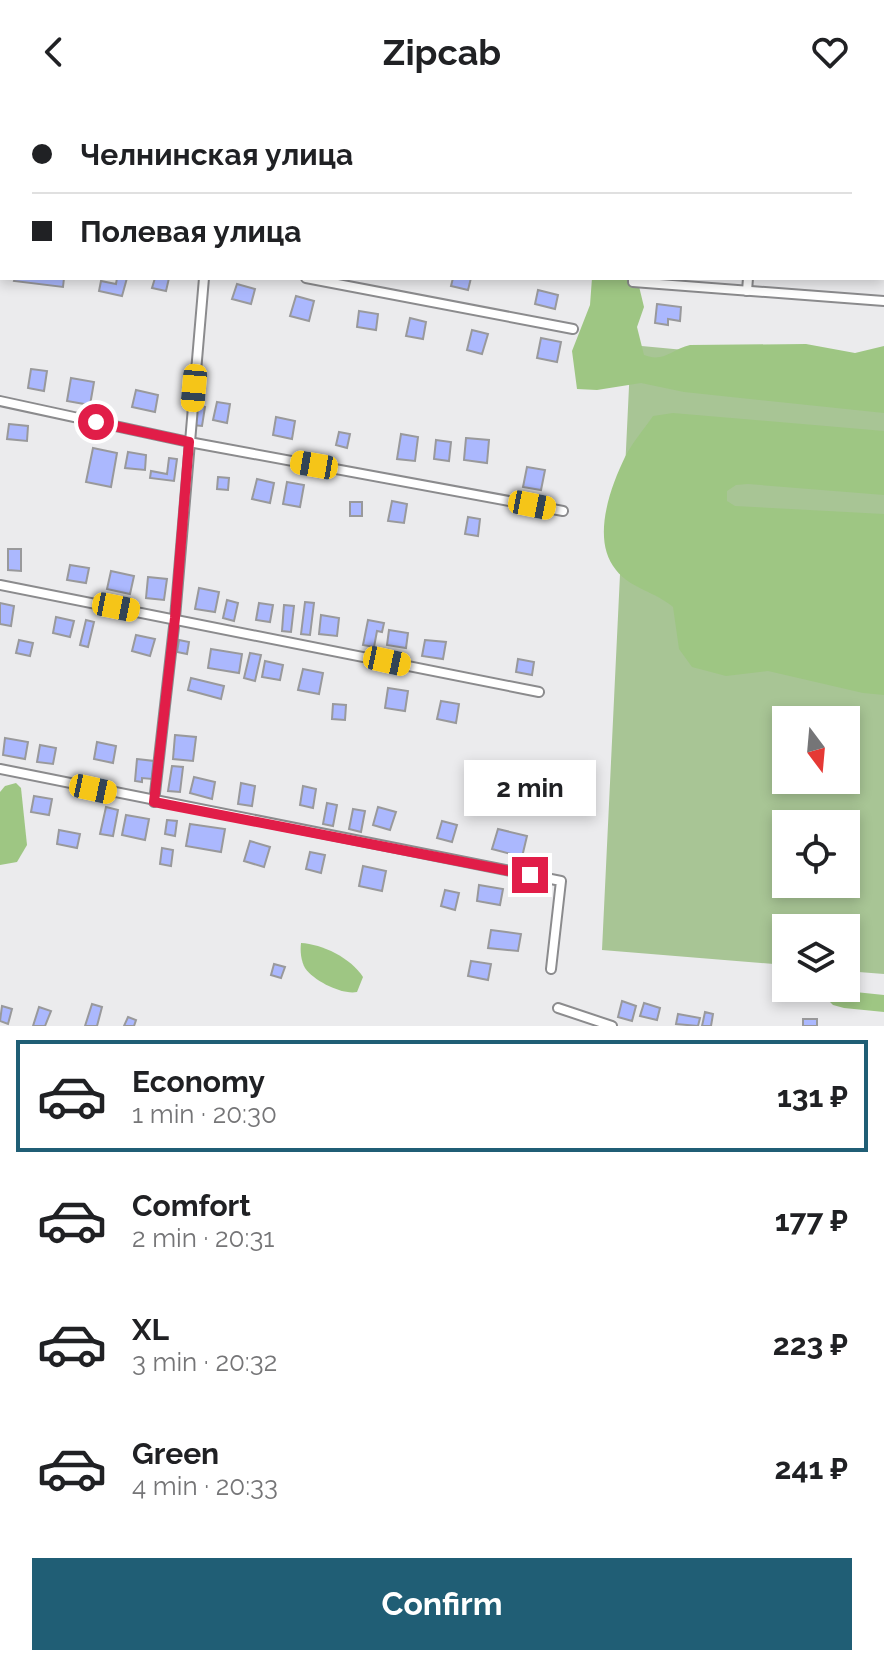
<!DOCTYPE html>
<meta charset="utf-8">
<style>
:root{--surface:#fff;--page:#f2f2f2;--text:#202124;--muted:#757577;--line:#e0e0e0;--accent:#205e75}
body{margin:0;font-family:Raleway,sans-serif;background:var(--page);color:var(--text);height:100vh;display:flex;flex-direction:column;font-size:30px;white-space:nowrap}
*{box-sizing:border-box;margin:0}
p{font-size:26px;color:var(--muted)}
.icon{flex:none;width:44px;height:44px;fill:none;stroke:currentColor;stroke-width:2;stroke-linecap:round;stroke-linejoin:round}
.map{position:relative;height:922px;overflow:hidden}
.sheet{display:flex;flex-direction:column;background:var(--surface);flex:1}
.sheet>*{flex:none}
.guide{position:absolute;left:0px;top:0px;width:884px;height:176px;box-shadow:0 4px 12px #0003;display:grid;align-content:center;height:176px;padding:0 32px;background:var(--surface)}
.needle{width:52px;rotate:164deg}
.buttons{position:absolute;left:772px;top:602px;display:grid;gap:16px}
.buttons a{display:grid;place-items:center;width:88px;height:88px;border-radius:0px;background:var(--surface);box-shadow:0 4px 12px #0003;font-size:40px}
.end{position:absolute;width:36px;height:36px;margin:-18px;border:10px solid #e11d48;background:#fff;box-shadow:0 0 0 4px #fff}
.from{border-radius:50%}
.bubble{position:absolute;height:56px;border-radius:0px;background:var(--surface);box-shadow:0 4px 12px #0003;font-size:26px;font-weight:700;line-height:56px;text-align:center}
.car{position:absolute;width:24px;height:48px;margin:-24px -12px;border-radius:10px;box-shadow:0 0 6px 2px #0007;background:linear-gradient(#f5c518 24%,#345 0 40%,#f5c518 0 76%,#345 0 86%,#f5c518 0)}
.guide b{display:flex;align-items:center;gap:28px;height:76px;font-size:30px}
.guide b+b{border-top:2px solid var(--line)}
.guide i{width:20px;height:20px;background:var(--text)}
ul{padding:14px 0 0;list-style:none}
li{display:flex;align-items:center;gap:24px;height:112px;margin:0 16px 12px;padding:0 16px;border:4px solid transparent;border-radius:0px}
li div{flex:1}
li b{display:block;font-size:30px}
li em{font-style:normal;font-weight:700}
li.on{border-color:var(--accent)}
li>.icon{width:72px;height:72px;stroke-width:1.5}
.cta{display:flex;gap:16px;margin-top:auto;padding:16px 32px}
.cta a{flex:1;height:92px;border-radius:0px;background:var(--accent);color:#fff;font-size:32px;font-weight:700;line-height:92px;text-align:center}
header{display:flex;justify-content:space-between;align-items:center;height:104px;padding:0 32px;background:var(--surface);font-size:36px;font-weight:700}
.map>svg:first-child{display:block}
.green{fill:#a8c595;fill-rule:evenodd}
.forest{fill:#9ec683}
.building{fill:#abb8fe;stroke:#99999b;stroke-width:2}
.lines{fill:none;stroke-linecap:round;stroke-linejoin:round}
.minor-casing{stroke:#8b8b8d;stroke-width:12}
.minor{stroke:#fff;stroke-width:8}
.route{stroke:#e11d48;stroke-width:10}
</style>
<header><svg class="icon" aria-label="back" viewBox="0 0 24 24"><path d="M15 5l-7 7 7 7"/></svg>Zipcab<svg class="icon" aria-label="heart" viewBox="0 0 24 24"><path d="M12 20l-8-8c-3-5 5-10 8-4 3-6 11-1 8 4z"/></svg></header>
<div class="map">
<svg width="884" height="922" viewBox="0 0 884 922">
<rect width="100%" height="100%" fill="#ebebed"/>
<path class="green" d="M 631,241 L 884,265 L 884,870 L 846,867 L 846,824 L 786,824 L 786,861 L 602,846 ZM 786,616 L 846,616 L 846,676 L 786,676 ZM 786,720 L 846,720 L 846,780 L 786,780 Z"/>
<g class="forest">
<path d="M 592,174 L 637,174 L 644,203 L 637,223 L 644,251 C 664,259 672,245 690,241 L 806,240 L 855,249 L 884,242 L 884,309 L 684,288 L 641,279 L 597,286 L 577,285 L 572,247 L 590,201 Z"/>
<path d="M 673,309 L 884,327 L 884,391 L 748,380 L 736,381 L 727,387 L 727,397 L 735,402 L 884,410 L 884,591 L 863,589 L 768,567 L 726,572 L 692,563 L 679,545 L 673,503 C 656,488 631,485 616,466 C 591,436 610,384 625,353 C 632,339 644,325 653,312 Z"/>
<path d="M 16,679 L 21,684 L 27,741 L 17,758 L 0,761 L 0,688 L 5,682 Z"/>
<path d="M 301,839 C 322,840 351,854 363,873 L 357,888 C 342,891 314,877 305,864 C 301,857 300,847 301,839 Z"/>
<path d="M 836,886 L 884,891 L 884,908 L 844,904 L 833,901 L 825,893 L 827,888 Z"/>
</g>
<g class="building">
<path d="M 15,174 L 64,174 L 63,183 L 14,177 Z"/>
<path d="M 117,174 L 127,174 L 122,192 L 99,187 L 101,177 L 116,180 Z"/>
<path d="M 155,174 L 169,174 L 166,187 L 152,184 Z"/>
<path d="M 453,174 L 471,174 L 468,186 L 451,182 Z"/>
<path d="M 237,180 L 255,185 L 251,200 L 232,195 Z"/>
<path d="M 538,186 L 558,191 L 555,205 L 535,200 Z"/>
<path d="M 296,192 L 314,197 L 309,217 L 290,212 Z"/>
<path d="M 657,200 L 681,203 L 680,217 L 668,215 L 668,221 L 655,219 Z"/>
<path d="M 359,207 L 378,210 L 376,226 L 357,223 Z"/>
<path d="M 410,214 L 426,218 L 423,235 L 406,232 Z"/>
<path d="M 472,226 L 488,230 L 482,250 L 467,246 Z"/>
<path d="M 541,234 L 561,238 L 557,258 L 537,254 Z"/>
<path d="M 31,265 L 47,267 L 44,287 L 28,284 Z"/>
<path d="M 71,274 L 94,278 L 90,301 L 67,297 Z"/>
<path d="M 136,286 L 158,291 L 155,308 L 132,303 Z"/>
<path d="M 217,298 L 230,300 L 227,319 L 213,316 Z"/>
<path d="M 196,301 L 205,303 L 202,322 L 193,321 Z"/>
<path d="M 276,313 L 295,317 L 292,335 L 273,331 Z"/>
<path d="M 9,320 L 28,322 L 27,337 L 7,335 Z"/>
<path d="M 339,328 L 350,330 L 347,344 L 336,341 Z"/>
<path d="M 401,330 L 418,333 L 415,357 L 397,355 Z"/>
<path d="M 466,334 L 489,336 L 487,359 L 464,356 Z"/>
<path d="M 436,336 L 451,338 L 449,357 L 434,355 Z"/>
<path d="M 93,344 L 117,349 L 111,383 L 86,378 Z"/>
<path d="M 128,348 L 146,351 L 145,366 L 125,364 Z"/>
<path d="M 169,354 L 177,355 L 174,377 L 150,374 L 151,367 L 167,370 Z"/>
<path d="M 527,363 L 545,366 L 541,386 L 523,383 Z"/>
<path d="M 218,373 L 229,374 L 228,386 L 217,385 Z"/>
<path d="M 257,375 L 274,379 L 270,399 L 252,395 Z"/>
<path d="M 287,378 L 304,381 L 300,403 L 283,400 Z"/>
<path d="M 392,397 L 407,400 L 404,419 L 388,417 Z"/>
<rect x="350" y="398" width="12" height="14"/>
<path d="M 468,413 L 480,415 L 478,432 L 465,430 Z"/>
<path d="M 8,445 L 21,445 L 21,467 L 8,466 Z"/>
<path d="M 70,461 L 89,464 L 86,479 L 67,476 Z"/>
<path d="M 111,467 L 134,472 L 130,490 L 107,485 Z"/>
<path d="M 148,473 L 167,475 L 164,496 L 146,494 Z"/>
<path d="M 199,484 L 219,488 L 215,508 L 195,505 Z"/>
<path d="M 227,496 L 238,499 L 234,517 L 223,514 Z"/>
<path d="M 305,498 L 314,499 L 310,531 L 301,530 Z"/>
<path d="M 0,499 L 14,502 L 11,522 L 0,520 Z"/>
<path d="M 259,499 L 273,501 L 270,518 L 256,516 Z"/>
<path d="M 284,501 L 294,502 L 291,528 L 282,527 Z"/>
<path d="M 321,511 L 339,514 L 337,532 L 319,530 Z"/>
<path d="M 56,513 L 74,517 L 70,533 L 53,529 Z"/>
<path d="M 86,516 L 94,518 L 88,543 L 80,541 Z"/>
<path d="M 368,516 L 384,519 L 382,528 L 377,527 L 374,543 L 363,541 Z"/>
<path d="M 389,526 L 408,529 L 406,544 L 387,541 Z"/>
<path d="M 136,531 L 155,535 L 150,552 L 132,547 Z"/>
<path d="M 19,536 L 33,539 L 30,552 L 16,549 Z"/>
<path d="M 179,536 L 189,538 L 187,550 L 177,548 Z"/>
<path d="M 425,536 L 446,538 L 443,555 L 422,552 Z"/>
<path d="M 211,545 L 242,550 L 239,569 L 208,564 Z"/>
<path d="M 250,549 L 261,551 L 255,577 L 244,574 Z"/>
<path d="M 518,555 L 534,558 L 532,571 L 516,568 Z"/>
<path d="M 265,557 L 283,561 L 280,576 L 262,573 Z"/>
<path d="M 303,565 L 323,569 L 319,590 L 298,586 Z"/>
<path d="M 191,574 L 224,582 L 221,595 L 188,586 Z"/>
<path d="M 388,584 L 408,587 L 405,607 L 385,604 Z"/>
<path d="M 441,597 L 459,600 L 456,619 L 437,615 Z"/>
<path d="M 333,600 L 346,601 L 345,616 L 332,615 Z"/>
<path d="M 175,631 L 196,633 L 193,657 L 173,655 Z"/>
<path d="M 5,634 L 28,638 L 25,655 L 3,651 Z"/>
<path d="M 97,638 L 116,642 L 113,659 L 94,655 Z"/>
<path d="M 40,641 L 56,644 L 53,660 L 37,658 Z"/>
<path d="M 137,655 L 154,657 L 152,675 L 142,674 L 142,678 L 135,677 Z"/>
<path d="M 172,662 L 183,663 L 180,688 L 168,687 Z"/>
<path d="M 194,673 L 215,678 L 212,695 L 190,689 Z"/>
<path d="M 241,679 L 255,682 L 252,702 L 238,700 Z"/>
<path d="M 303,682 L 316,685 L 313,704 L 300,701 Z"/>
<path d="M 34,692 L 52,695 L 49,711 L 31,708 Z"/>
<path d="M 327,699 L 337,701 L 333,722 L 323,720 Z"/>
<path d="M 106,703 L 118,706 L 113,732 L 100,730 Z"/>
<path d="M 378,703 L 396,708 L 390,726 L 373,721 Z"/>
<path d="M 353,705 L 365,707 L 361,728 L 349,725 Z"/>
<path d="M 126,711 L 149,715 L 145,736 L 122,731 Z"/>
<path d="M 167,716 L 177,717 L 175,732 L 165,730 Z"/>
<path d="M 442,717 L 457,721 L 452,738 L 437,734 Z"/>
<path d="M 190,720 L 225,725 L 221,748 L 186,742 Z"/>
<path d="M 498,725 L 527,732 L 522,753 L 492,745 Z"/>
<path d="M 59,726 L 80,730 L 77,744 L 57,740 Z"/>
<path d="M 250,737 L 270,743 L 264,763 L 244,757 Z"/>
<path d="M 162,744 L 173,746 L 171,762 L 160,760 Z"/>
<path d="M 310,748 L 325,751 L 321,769 L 306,765 Z"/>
<path d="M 363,762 L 386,767 L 382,787 L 359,782 Z"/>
<path d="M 479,781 L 503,785 L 500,801 L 477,797 Z"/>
<path d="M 445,786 L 459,789 L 455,806 L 441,802 Z"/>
<path d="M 491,826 L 521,830 L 518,847 L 488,844 Z"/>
<path d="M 471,857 L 491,860 L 488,876 L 468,872 Z"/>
<path d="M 274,860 L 285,863 L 281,874 L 271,871 Z"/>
<path d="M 622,897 L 636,902 L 632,917 L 618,913 Z"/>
<path d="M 644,899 L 660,904 L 657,916 L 640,912 Z"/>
<path d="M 92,900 L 102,903 L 97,922 L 85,922 Z"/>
<path d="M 2,902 L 12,905 L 8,920 L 0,917 Z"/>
<path d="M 39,903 L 51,907 L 45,922 L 33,922 Z"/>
<path d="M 705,908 L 713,910 L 711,922 L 702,922 Z"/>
<path d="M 678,910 L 700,914 L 698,922 L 676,920 Z"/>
<path d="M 128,913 L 136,916 L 134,922 L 124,922 Z"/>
<rect x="803" y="915" width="14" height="7"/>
</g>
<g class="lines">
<defs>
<g id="minor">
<path d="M 367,0 L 378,2"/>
<path d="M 218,2 L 218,0"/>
<path d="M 650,2 L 650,0"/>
<path d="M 761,2 L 761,0"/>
<path d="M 882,55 L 884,55"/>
<path d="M 0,113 L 2,114"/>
<path d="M 306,174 L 573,225"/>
<path d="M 633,174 L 633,178 L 884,197"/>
<path d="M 747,187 L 748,174"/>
<path d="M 0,297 L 189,338 L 563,407"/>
<path d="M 0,481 L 539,588"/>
<path d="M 0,665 L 561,777 L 551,865"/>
<path d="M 154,698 L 175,514 L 204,174"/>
<path d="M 558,904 L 612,922"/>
</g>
</defs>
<use href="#minor" class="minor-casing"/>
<use href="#minor" class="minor"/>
</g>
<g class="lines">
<path class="route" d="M 96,318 L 189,338 L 175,514 L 154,698 L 530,771"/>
</g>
</svg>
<div class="buttons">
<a><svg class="needle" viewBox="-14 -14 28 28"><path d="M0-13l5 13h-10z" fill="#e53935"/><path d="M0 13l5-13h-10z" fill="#757577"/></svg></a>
<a><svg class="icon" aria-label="locate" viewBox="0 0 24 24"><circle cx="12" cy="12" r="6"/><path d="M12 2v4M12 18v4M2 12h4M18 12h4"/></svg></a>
<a><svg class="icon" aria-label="layers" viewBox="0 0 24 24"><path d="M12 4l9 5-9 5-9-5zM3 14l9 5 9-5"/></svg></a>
</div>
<i class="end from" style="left:96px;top:318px"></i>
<i class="end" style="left:530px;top:771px"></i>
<div class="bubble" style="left:464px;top:656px;width:132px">2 min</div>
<i class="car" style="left:194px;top:284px;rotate:185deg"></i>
<i class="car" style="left:314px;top:361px;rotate:280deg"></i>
<i class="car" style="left:532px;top:401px;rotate:101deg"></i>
<i class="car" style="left:116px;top:503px;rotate:101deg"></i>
<i class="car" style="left:387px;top:557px;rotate:102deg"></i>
<i class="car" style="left:93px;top:685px;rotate:102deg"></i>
<div class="guide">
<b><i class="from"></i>Челнинская улица</b>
<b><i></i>Полевая улица</b>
</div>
</div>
<section class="sheet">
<ul>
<li class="on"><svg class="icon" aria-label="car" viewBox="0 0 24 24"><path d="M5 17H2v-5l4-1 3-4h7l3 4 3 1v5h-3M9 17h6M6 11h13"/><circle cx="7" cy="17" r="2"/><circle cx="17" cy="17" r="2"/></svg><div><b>Economy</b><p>1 min · 20:30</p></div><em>131 ₽</em></li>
<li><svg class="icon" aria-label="car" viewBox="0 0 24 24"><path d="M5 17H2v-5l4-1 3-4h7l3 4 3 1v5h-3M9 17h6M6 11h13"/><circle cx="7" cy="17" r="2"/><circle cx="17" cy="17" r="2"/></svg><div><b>Comfort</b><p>2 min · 20:31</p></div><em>177 ₽</em></li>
<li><svg class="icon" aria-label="car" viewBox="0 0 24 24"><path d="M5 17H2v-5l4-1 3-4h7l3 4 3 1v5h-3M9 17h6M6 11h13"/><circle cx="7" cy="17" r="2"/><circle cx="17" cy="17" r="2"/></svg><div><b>XL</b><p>3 min · 20:32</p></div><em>223 ₽</em></li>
<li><svg class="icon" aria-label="car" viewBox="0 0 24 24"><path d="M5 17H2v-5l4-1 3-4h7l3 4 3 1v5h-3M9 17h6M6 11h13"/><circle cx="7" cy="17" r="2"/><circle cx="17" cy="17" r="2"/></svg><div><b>Green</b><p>4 min · 20:33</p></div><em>241 ₽</em></li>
</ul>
<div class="cta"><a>Confirm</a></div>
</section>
